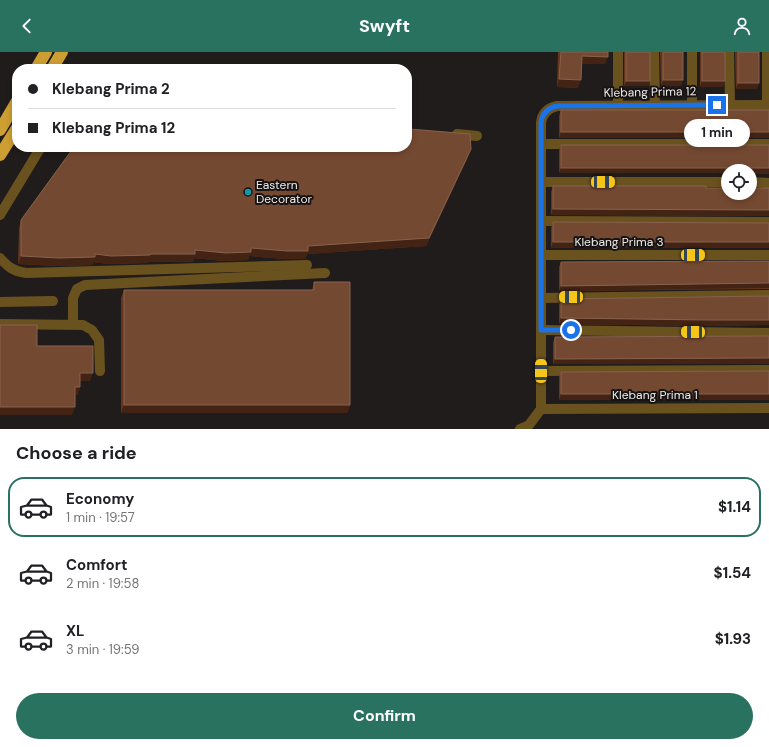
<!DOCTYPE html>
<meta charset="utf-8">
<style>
:root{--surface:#fff;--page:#f2f2f2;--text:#202124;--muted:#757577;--line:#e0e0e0;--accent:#29725f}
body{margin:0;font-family:"DM Sans",sans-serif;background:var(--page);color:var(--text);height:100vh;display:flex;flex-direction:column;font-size:15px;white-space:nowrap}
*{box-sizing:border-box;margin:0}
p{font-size:13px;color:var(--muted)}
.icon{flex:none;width:22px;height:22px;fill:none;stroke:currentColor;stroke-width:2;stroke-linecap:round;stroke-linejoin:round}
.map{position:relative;height:377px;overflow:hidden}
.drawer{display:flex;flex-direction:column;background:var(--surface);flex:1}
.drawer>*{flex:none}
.banner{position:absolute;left:12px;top:12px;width:400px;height:88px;border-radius:16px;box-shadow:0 2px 6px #0003;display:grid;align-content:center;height:88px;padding:0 16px;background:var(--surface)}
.buttons{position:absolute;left:721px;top:112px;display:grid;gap:8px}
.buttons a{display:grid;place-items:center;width:36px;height:36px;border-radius:50%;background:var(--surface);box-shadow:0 2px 6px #0003;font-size:20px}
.end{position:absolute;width:18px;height:18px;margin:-9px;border:5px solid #1a73e8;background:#fff;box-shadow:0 0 0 2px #fff}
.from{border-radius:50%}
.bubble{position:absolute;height:28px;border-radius:14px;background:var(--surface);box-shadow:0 2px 6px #0003;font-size:13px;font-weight:700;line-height:28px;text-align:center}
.car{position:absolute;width:12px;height:24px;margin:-12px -6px;border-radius:5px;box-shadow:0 0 3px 1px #0007;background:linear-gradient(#f5c518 24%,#345 0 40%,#f5c518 0 76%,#345 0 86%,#f5c518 0)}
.banner b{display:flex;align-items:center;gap:14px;height:38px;font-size:15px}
.banner b+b{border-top:1px solid var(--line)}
.banner i{width:10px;height:10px;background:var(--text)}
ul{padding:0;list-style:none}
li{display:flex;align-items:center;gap:12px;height:60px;margin:0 8px 6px;padding:0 8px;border:2px solid transparent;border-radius:16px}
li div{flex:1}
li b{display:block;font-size:15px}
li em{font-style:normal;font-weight:700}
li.on{border-color:var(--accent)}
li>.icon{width:36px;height:36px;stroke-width:1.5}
h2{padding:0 16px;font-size:18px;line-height:48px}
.cta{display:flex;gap:8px;margin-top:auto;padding:8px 16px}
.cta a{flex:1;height:46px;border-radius:24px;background:var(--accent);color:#fff;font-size:16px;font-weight:700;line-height:46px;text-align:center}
header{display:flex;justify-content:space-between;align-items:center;height:52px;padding:0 16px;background:var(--accent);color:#fff;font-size:18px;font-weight:700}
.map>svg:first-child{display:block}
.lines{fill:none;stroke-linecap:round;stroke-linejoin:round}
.minor{stroke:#6a521f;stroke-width:10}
.highway{stroke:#cd9e31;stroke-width:12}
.wall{fill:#65361c}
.shaded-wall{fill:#432313}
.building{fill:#744932;stroke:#87624f}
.route{stroke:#1a73e8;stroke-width:5}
.culture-dot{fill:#0f9aa8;stroke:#161312;stroke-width:1.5}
.labels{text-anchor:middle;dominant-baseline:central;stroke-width:4;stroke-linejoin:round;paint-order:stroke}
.street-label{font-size:12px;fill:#edeae9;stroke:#161312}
.poi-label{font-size:12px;fill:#edeae9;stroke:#161312;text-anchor:start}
</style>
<header><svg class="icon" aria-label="back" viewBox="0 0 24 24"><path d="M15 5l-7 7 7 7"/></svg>Swyft<svg class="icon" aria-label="person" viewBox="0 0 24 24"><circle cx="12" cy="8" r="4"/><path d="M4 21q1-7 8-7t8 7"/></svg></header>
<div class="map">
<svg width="769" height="377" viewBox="0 0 769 377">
<rect width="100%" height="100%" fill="#201c1b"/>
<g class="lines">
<g class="minor">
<path d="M 618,0 L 618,54"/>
<path d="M 654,0 L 655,53"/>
<path d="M 692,0 L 692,53"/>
<path d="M 729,0 L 730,53"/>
<path d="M 767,0 L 767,53"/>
<path d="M 457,82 L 477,84"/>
<path d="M 541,92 L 769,92"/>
<path d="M 541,130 L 728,130"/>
<path d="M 750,130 L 769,131"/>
<path d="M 0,163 L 41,95"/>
<path d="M 541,169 L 769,170"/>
<path d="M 541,203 L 769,203"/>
<path d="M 0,206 C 8,215 13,219 26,221 L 307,213"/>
<path d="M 541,246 L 769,243"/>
<path d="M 0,250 L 53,249"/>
<path d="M 0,272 L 83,273 L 92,278 L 99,288 L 100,319"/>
<path d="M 73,272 L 73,246 L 77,237 L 85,233 L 325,221"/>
<path d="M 541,278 L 769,281"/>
<path d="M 541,319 L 769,318"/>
<path d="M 541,357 L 541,71 C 542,61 548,56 557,54 L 769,53"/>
<path d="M 541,357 L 769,356"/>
<path d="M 520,377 L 529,373 L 541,357"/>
</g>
<g class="highway">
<path d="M 36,17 L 46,0"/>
<path d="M 52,17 L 62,0"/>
<path d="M 0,78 L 17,49"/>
<path d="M 0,103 L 17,76"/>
</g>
</g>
<g class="wall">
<path d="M 558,0 L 608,0 L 605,12 L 582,12 L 578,36 L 557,35 Z"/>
<path d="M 624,0 L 650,0 L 650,29 L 648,34 L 624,34 Z"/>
<path d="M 660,0 L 683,0 L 681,34 L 661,34 Z"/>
<path d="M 700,0 L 725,0 L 723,35 L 700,35 Z"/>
<path d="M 735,0 L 759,0 L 757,37 L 736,37 Z"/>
<path d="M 561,58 L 769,86 L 559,86 L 559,64 Z"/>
<path d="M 409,77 L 468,105 L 426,194 L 307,202 L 305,207 L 284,207 L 249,204 L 248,208 L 223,209 L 194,206 L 193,210 L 148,210 L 147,211 L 108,212 L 93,210 L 92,213 L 56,214 L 18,212 L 19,176 L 21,168 L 407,95 Z"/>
<path d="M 561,93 L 769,93 L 769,122 L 750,121 L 728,119 L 728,121 L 559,121 L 559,98 Z"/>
<path d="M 553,134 L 706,136 L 769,136 L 769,164 L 551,163 L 551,140 Z"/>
<path d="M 553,170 L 769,196 L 551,196 L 551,176 Z"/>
<path d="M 769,209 L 769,237 L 559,239 L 559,215 L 561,210 Z"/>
<path d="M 314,230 L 350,353 L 347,361 L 121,361 L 121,246 L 124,238 L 312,238 Z"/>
<path d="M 769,244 L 769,273 L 707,274 L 559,272 L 559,252 L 561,247 Z"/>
<path d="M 769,284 L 769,312 L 553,312 L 553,290 L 555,285 Z"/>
<path d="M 769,319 L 769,348 L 559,348 L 559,325 L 561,320 Z"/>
</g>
<g class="shaded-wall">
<path d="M 582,4 L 608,5 L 605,12 L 579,12 Z"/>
<path d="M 559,27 L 581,28 L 578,36 L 557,35 Z"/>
<path d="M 663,28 L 683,28 L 681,34 L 661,34 Z"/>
<path d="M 626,29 L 650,29 L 648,34 L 624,34 Z"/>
<path d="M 702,29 L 725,29 L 723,35 L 700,35 Z"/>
<path d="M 738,31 L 759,31 L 757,37 L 736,37 Z"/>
<path d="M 561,80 L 769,80 L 769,86 L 559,86 Z"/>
<path d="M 471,97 L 468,105 L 426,194 L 307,202 L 305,207 L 284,207 L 249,204 L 248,208 L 223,209 L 194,206 L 193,210 L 148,210 L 147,211 L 108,212 L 93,210 L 92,213 L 56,214 L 18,212 L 21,204 L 95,202 L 150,202 L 195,198 L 308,194 Z"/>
<path d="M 561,116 L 769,116 L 769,122 L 750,121 L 750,119 L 728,119 L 728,121 L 559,121 Z"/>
<path d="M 553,157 L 769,158 L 769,164 L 551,163 Z"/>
<path d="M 553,190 L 769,190 L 769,196 L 551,196 Z"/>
<path d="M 769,231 L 769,236 L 559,239 L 561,234 Z"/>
<path d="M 561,266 L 769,268 L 769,273 L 707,274 L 559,272 Z"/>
<path d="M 769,306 L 769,312 L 553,312 L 555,307 Z"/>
<path d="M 80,321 L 93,321 L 90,329 L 78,329 Z"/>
<path d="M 75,335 L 80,335 L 78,343 L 72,343 Z"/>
<path d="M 561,342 L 769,342 L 769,348 L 559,348 Z"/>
<path d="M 124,353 L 350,353 L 347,361 L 121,361 Z"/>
<path d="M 0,355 L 75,355 L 72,363 L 0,363 Z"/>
</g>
<g class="building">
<path d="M 561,0 L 608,0 L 608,5 L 582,4 L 581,28 L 559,27 Z"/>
<rect x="626" y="0" width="24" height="29"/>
<rect x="663" y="0" width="20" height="28"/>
<rect x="702" y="0" width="23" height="29"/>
<rect x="738" y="0" width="21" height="31"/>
<rect x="561" y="58" width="208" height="22"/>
<path d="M 407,76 L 409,77 L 470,82 L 471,97 L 429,186 L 308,194 L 308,199 L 287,199 L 251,196 L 251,200 L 226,201 L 195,198 L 195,202 L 150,202 L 150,203 L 111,204 L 95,202 L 95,205 L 59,206 L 21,204 L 21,168 L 74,95 L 407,95 Z"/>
<rect x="561" y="93" width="208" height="23"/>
<path d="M 553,134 L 706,134 L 706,136 L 728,136 L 728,141 L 750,141 L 750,136 L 769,136 L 769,158 L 553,157 Z"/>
<path d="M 553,170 L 769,171 L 769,190 L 553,190 Z"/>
<path d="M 769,209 L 769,231 L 561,234 L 561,210 Z"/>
<path d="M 314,230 L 350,230 L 350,353 L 124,353 L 124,238 L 314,238 Z"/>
<path d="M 769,244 L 769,268 L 709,268 L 561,266 L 561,247 Z"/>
<path d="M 0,273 L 37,273 L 37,294 L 93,294 L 93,321 L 80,321 L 80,335 L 75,335 L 75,355 L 0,355 Z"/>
<path d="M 769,284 L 769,306 L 555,307 L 555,285 Z"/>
<path d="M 769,319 L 769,342 L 561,342 L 561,320 Z"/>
</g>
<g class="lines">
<path class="route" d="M 571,278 L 541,278 L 541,71 C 542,61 548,56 557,54 L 717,53"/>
</g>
<circle class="culture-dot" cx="248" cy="140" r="4"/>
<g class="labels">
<g class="street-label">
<text transform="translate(650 40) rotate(-1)">Klebang Prima 12</text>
<text x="619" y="190">Klebang Prima 3</text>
<text x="655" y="343">Klebang Prima 1</text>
</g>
<g class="poi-label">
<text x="256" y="133">Eastern<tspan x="256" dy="14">Decorator</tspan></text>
</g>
</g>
</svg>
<div class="buttons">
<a><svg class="icon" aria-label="locate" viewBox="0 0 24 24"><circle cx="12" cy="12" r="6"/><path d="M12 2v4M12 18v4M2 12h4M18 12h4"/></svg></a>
</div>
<i class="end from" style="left:571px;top:278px"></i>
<i class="end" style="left:717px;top:53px"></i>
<div class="bubble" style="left:684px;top:67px;width:66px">1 min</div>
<i class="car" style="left:603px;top:130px;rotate:90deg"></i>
<i class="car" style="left:693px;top:203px;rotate:90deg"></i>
<i class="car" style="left:571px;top:245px;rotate:270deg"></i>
<i class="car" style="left:693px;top:280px;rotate:271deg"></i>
<i class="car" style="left:541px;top:319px;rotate:0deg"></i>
<div class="banner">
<b><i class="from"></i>Klebang Prima 2</b>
<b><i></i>Klebang Prima 12</b>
</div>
</div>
<section class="drawer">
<h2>Choose a ride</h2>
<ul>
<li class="on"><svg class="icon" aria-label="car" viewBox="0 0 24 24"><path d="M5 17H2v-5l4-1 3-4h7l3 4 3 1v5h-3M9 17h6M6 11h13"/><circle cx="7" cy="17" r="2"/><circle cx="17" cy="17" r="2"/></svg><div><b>Economy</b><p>1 min · 19:57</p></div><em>$1.14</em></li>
<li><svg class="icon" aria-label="car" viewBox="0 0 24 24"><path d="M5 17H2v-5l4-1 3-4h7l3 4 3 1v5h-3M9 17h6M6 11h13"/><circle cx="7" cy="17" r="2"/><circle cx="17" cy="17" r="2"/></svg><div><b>Comfort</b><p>2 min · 19:58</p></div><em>$1.54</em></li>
<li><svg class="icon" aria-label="car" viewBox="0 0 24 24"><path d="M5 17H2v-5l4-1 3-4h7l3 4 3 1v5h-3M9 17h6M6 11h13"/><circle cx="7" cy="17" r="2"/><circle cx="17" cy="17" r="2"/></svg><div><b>XL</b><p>3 min · 19:59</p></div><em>$1.93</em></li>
</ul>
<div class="cta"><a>Confirm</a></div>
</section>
